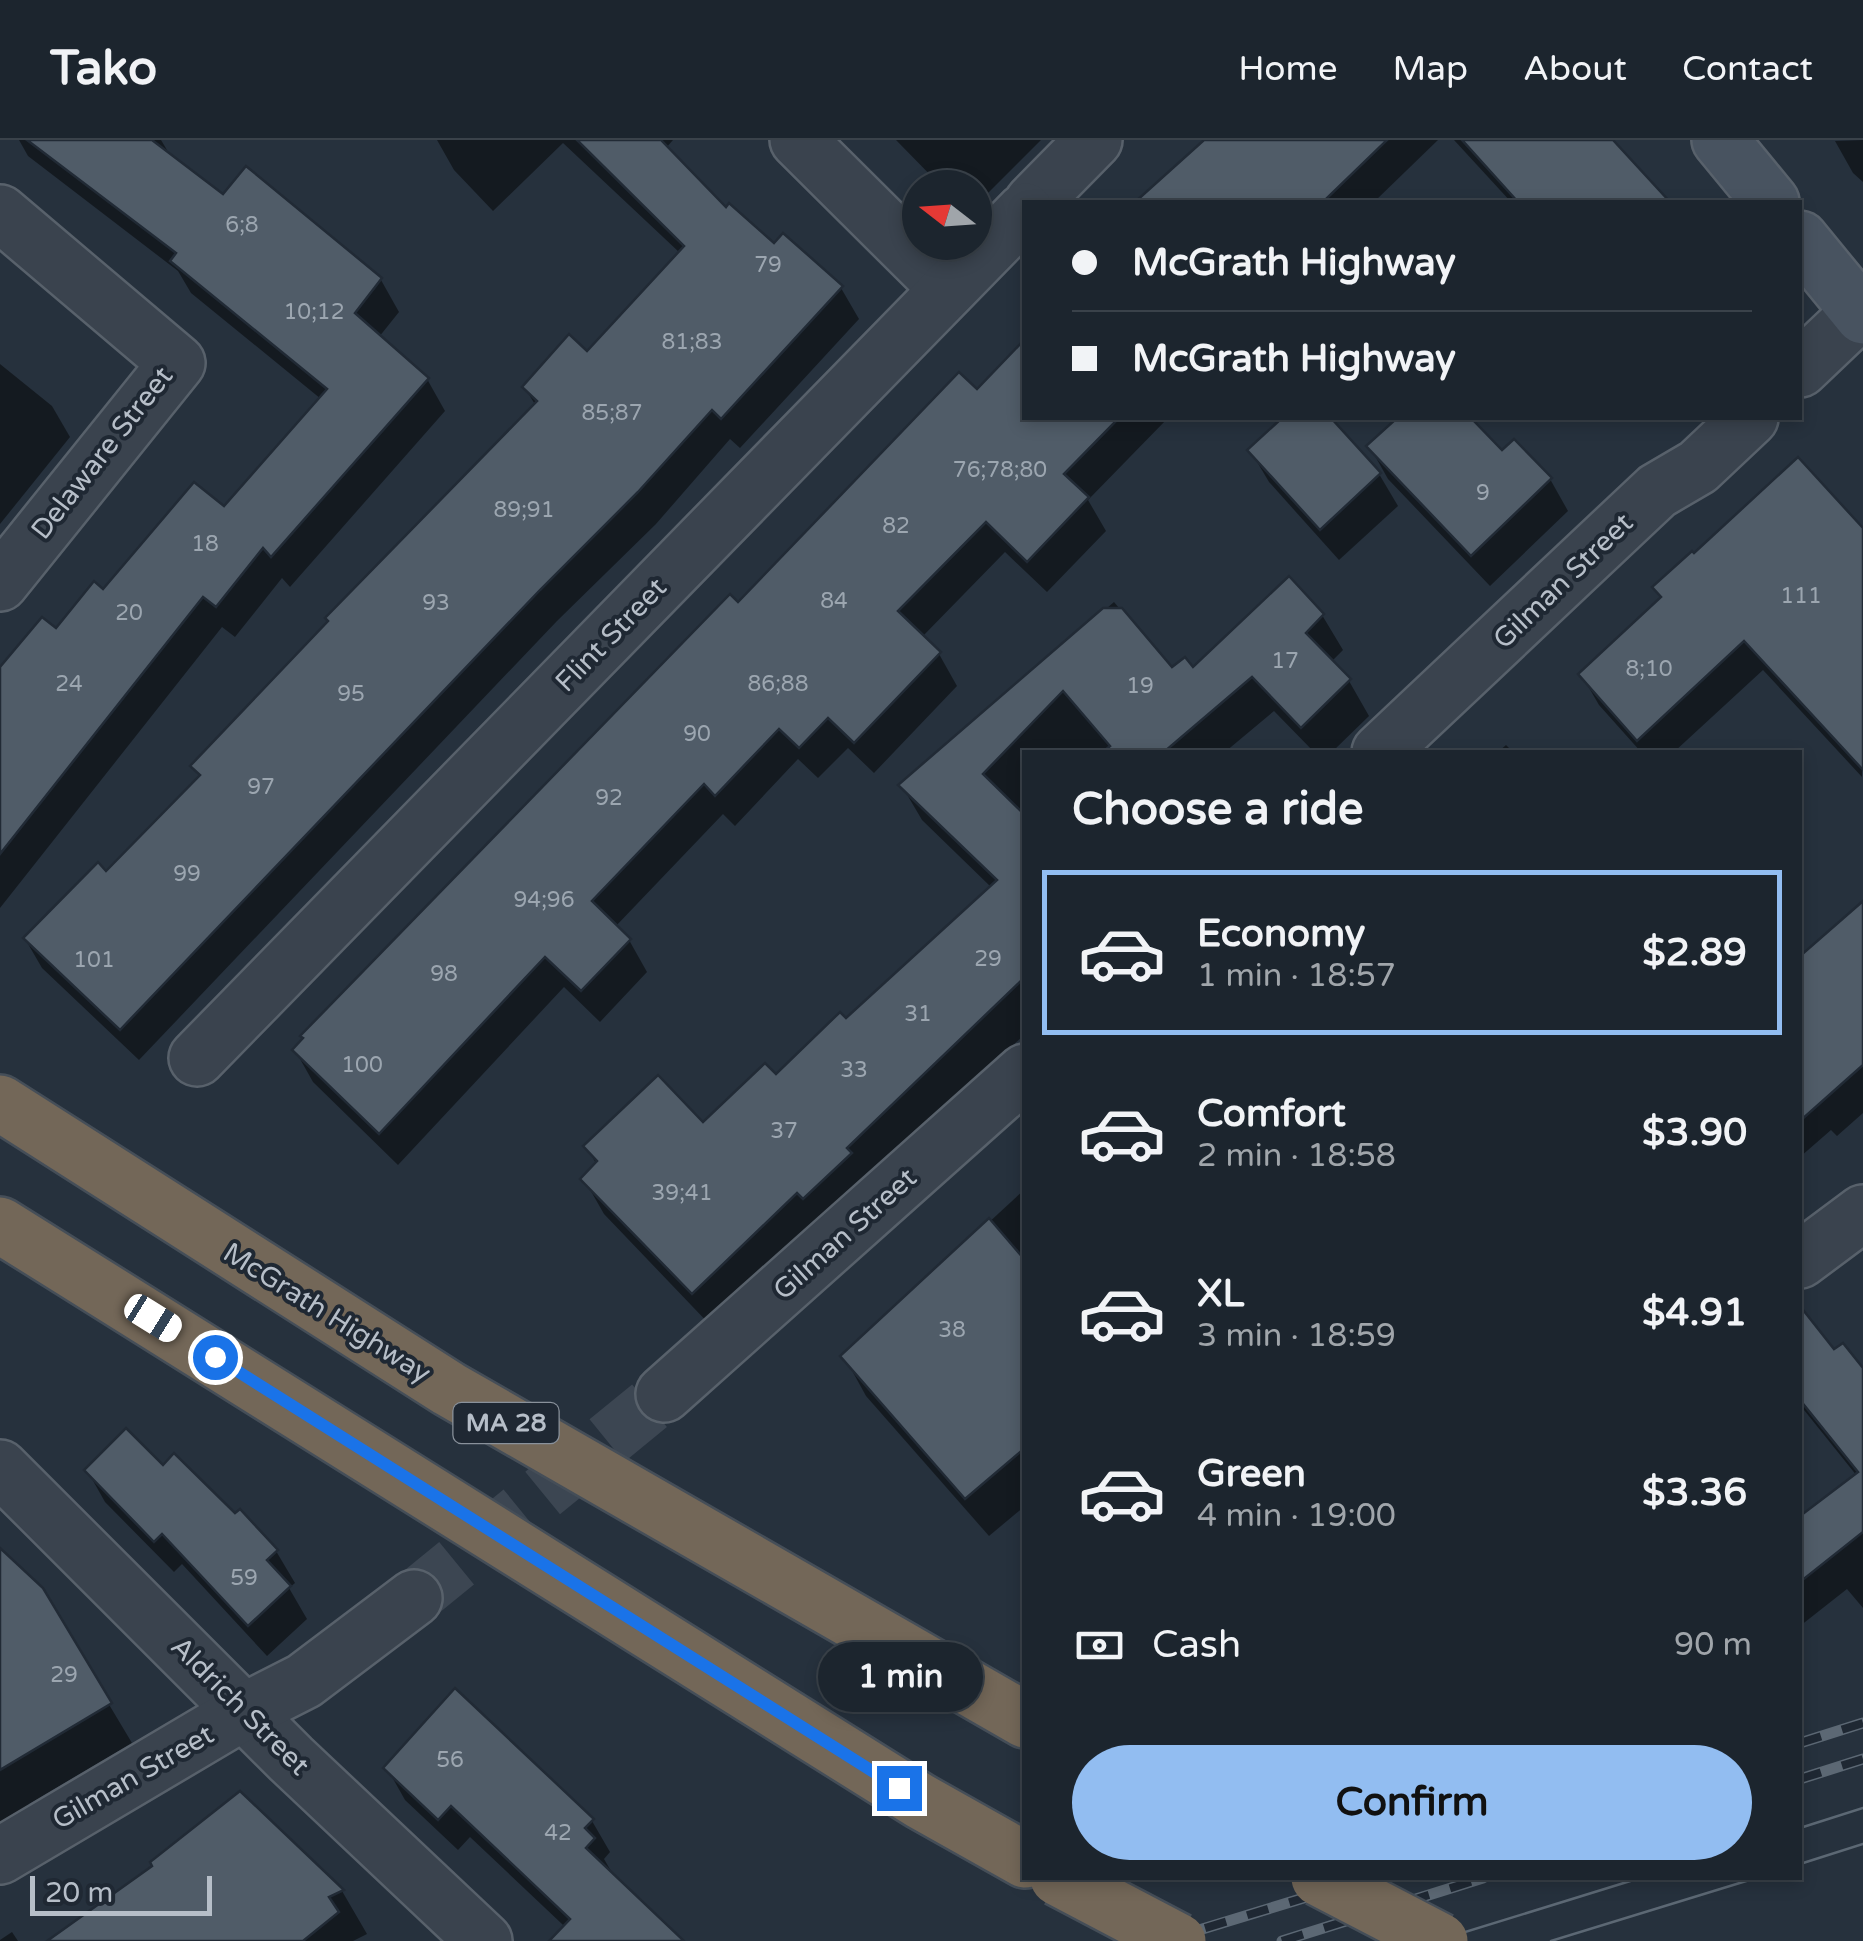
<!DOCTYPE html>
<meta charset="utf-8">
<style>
:root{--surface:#1c252e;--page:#29313a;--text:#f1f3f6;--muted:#a0a5aa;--line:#3a424a;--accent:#92bdf1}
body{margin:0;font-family:"Varela Round",sans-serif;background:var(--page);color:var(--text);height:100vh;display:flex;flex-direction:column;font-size:38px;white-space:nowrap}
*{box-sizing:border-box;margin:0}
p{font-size:32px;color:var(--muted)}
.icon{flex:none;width:55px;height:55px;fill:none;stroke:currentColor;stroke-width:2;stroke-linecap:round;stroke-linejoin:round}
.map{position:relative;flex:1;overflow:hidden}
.details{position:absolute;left:1022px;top:610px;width:780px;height:1130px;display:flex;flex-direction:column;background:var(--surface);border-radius:0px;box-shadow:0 5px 15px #0003,0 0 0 2px var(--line)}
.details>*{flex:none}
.banner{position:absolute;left:1022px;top:60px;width:780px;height:220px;border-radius:0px;box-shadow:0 5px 15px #0003,0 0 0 2px var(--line);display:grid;align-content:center;height:220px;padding:0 50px;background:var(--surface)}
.needle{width:65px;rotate:287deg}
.fabs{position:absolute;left:902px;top:30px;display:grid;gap:20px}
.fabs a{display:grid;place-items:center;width:90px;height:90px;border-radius:50%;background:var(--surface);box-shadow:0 5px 15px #0003,0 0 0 2px var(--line);font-size:50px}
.scale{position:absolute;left:30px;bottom:25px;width:182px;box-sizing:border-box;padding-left:10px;border:5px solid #b6bec8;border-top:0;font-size:28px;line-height:35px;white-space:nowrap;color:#b6bec8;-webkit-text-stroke:8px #1f2833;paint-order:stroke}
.end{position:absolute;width:45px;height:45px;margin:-22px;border:12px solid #1a73e8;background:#fff;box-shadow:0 0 0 5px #fff}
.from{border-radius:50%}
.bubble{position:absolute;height:70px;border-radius:35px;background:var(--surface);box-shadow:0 5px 15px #0003,0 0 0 2px var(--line);font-size:32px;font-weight:700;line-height:70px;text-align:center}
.car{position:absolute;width:30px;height:60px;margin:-30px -15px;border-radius:12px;box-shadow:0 0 8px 2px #0007;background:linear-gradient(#fff 24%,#345 0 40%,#fff 0 76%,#345 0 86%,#fff 0)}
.banner b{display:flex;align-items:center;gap:35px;height:95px;font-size:38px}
.banner b+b{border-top:2px solid var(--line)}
.banner i{width:25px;height:25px;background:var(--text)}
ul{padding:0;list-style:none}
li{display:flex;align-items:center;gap:30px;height:165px;margin:0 20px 15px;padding:0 30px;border:5px solid transparent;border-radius:0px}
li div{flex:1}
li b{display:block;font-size:38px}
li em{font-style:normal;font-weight:700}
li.on{border-color:var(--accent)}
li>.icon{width:90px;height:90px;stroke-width:1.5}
h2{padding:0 50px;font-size:45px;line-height:120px}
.pay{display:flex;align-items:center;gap:25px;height:110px;padding:0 50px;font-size:38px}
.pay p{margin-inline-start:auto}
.cta{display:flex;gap:20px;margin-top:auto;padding:20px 50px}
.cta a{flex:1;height:115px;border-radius:60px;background:var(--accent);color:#111;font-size:40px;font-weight:700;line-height:115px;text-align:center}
header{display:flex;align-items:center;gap:60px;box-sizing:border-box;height:140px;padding:0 50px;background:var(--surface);border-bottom:2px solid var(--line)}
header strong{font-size:48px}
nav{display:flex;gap:55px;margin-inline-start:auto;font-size:35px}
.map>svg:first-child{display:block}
.shadow{fill:#0007}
.building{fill:#505c68;stroke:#212a35;stroke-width:2.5}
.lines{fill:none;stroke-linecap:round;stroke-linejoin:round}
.street-tunnel{stroke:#3c4652;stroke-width:55;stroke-dasharray:55 28;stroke-linecap:butt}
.street-casing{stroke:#58616b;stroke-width:60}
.secondary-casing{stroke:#58616b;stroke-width:60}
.highway-casing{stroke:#454e58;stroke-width:60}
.street{stroke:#3a434e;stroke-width:55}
.secondary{stroke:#485360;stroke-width:55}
.highway{stroke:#736758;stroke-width:55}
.tram{stroke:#5c6874;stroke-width:2.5}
.rail-casing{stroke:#5c6874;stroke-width:11}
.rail{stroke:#1f2833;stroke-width:8;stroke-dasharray:22;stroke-linecap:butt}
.highway-bridge-casing{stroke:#454e58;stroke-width:60;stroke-linecap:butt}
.highway-bridge{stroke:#736758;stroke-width:55}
.route{stroke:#1a73e8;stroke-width:12}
.labels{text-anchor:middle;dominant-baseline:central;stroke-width:8;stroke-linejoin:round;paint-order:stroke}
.number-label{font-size:22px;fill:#9ca6b0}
.shield{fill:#1f2833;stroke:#89919b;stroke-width:2.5}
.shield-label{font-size:25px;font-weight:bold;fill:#b6bec8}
.street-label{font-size:28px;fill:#b6bec8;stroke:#1f2833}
</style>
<header>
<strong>Tako</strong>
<nav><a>Home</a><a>Map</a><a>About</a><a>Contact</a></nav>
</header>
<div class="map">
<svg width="1863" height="1801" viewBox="0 0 1863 1801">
<rect width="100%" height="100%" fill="#26313d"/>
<g class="shadow">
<path d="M 19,0 L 161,0 L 167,10 L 165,13 L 224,58 L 246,30 L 381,140 L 399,172 L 379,197 L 427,239 L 445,271 L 290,447 L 282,438 L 235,497 L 222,487 L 0,768 L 0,574 L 56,492 L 103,452 L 225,370 L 321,259 L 191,153 L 178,131 L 28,16 Z"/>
<path d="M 437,0 L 673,0 L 666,8 L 726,70 L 774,107 L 841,148 L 859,179 L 740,308 L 730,299 L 656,384 L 557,481 L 139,920 L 42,828 L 24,797 L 106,734 L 200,638 L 194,626 L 536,266 L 525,248 L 587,215 L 680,113 L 563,3 L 493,71 L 454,30 Z"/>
<path d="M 896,0 L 1041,0 L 975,66 L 975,48 L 943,48 Z"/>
<path d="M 1208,0 L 1438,0 L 1374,62 L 1139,62 Z"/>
<path d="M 1454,0 L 1609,0 L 1663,62 L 1511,62 Z"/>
<path d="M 1863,0 L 1863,42 L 1853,33 L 1835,1 Z"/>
<path d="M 1025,202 L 1025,278 L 1168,278 L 1088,360 L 1106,391 L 1047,452 L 1005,412 L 922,497 L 939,514 L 957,546 L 874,633 L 848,608 L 818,638 L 798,619 L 735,686 L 723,674 L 615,787 L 629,800 L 647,832 L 600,882 L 564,847 L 398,1025 L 313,942 L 295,910 L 738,465 L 977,253 Z"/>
<path d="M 0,224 L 52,266 L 70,297 L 0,384 Z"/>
<path d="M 1286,278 L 1327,278 L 1379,334 L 1398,366 L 1339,420 L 1269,342 L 1250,310 Z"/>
<path d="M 1401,278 L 1467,278 L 1502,314 L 1550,339 L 1568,371 L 1490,446 L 1388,339 L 1370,307 Z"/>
<path d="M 1863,410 L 1862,637 L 1763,530 L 1674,612 L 1641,612 L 1599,565 L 1581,534 Z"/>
<path d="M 1114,462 L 1172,531 L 1193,531 L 1322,475 L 1343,510 L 1331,522 L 1349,541 L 1369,576 L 1332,612 L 1314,612 L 1274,571 L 1225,612 L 1025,612 L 1025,894 L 713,1188 L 604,1074 L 584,1039 L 597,1025 L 586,1006 L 703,986 L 775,937 L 846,882 L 992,748 L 922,680 L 902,646 Z"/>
<path d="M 1506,605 L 1513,612 L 1498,612 Z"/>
<path d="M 1863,764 L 1863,973 L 1837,996 L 1831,990 L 1800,1017 L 1800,836 Z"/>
<path d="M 1025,1049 L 1025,1366 L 989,1396 L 866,1256 L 844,1216 Z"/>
<path d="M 1800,1202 L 1834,1212 L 1863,1232 L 1863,1468 L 1847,1449 L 1800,1486 L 1800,1379 L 1857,1336 L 1800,1265 Z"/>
<path d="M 163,1328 L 276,1411 L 295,1443 L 289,1448 L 307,1479 L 267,1516 L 182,1424 L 174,1432 L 105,1362 L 87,1330 Z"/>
<path d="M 0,1411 L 40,1449 L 132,1603 L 29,1664 L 33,1671 L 0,1694 Z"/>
<path d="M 387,1628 L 592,1681 L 610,1712 L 604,1719 L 611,1731 L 609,1734 L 672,1801 L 580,1801 L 470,1697 L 458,1710 L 405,1660 Z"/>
<path d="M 240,1655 L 342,1751 L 367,1794 L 353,1801 L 52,1801 L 155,1726 Z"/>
<path d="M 12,1792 L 18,1801 L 0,1801 L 0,1800 Z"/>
</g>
<g class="building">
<path d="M 27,0 L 152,0 L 223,54 L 246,26 L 382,138 L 355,173 L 429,238 L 271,417 L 263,408 L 216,467 L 203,457 L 0,714 L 0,527 L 42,477 L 56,488 L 94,441 L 103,449 L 194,342 L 224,366 L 327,249 L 170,121 L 176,113 Z"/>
<path d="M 577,0 L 661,0 L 726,67 L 729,63 L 774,103 L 783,93 L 843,146 L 721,279 L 712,270 L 638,352 L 540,450 L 120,890 L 23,798 L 98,722 L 106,731 L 200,635 L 190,626 L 328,481 L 325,478 L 537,261 L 522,247 L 569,194 L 587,211 L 684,106 Z"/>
<path d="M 1204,0 L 1387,0 L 1323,62 L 1135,62 Z"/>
<path d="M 1462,0 L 1613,0 L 1670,62 L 1518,62 Z"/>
<path d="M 1025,199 L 1025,278 L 1119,278 L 1064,334 L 1089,357 L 1027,422 L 986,382 L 898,471 L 941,512 L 854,603 L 828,578 L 799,608 L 779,589 L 715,656 L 704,644 L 592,761 L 631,799 L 581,851 L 545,817 L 379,994 L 292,910 L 303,898 L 300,896 L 730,454 L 738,462 L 959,232 L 977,249 Z"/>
<path d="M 1282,278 L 1331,278 L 1381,333 L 1320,390 L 1247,310 Z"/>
<path d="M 1397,278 L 1471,278 L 1502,310 L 1514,299 L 1552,338 L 1471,416 L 1366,306 Z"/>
<path d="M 1798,317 L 1863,388 L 1863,630 L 1744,501 L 1637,601 L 1578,534 L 1661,457 L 1652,447 L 1692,411 L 1694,413 Z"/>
<path d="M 1289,436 L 1324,474 L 1306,493 L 1351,539 L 1301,588 L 1252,537 L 1164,612 L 1103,612 L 1110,606 L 1063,551 L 983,634 L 1025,675 L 1025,837 L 847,1008 L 852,1013 L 803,1059 L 797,1053 L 692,1154 L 580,1039 L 597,1021 L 583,1006 L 658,935 L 703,982 L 765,923 L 776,934 L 840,872 L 846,878 L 997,740 L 898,645 L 1103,468 L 1122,468 L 1172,527 L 1185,517 L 1193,527 Z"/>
<path d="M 1863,761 L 1863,925 L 1800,981 L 1800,816 Z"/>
<path d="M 989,1078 L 1025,1120 L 1025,1308 L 965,1359 L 840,1216 Z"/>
<path d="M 1800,1166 L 1834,1209 L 1843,1203 L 1863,1228 L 1863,1392 L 1800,1442 L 1800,1376 L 1858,1332 L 1800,1260 Z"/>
<path d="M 126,1288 L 163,1325 L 174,1313 L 235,1373 L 240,1369 L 278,1410 L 267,1420 L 291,1446 L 248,1486 L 162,1394 L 154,1402 L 84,1330 Z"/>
<path d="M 0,1408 L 43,1448 L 112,1563 L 0,1630 Z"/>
<path d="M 455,1548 L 594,1679 L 585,1688 L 595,1698 L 586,1708 L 684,1801 L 549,1801 L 570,1779 L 451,1666 L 438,1680 L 383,1628 Z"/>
<path d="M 240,1651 L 344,1750 L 329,1757 L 339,1772 L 303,1801 L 47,1801 L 152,1726 L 150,1722 Z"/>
</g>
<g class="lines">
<path class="street-tunnel" d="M 414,1458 L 664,1254"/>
<defs>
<g id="street">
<path d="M 798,0 L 948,149"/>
<path d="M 1033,62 L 1094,0"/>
<path d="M 0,73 L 177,223 L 0,443"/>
<path d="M 1800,229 L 1860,172"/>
<path d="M 1380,612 L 1657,351 L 1698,327 L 1750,278"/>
<path d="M 197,918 L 1025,71"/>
<path d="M 1800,1120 L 1863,1073"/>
<path d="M 664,1254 L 1025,932"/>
<path d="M 0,1328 L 291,1619 L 484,1801"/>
<path d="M 0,1716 L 245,1571 L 304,1541 L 414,1458"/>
</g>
<g id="secondary">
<path d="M 1720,0 L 1771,62"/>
<path d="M 1800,99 L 1863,176"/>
</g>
<g id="highway">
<path d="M 0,963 L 449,1249 L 1025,1580"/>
<path d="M 0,1085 L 920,1661 L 1025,1720"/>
</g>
</defs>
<use href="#street" class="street-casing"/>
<use href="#secondary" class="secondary-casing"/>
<use href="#highway" class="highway-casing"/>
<use href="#street" class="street"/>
<use href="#secondary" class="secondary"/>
<use href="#highway" class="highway"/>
<g class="tram">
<path d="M 1800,1688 L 1863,1668"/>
<path d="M 1800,1724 L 1863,1704"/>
<path d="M 1436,1801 L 1640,1738"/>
<path d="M 1551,1801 L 1756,1738"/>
</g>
<defs>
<g id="rail">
<path d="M 1800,1603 L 1863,1583"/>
<path d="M 1800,1639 L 1863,1619"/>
<path d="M 1163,1801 L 1369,1738"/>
<path d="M 1282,1801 L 1483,1738"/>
</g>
</defs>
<use href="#rail" class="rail-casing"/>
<use href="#rail" class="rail"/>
<defs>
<g id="highway-bridge">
<path d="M 1058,1738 L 1178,1801"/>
<path d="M 1319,1738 L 1440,1801"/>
</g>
</defs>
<use href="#highway-bridge" class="highway-bridge-casing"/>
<use href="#highway-bridge" class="highway-bridge"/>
</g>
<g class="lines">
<path class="route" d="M 215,1217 L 899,1648"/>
</g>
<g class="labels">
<g class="number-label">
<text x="242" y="85">6;8</text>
<text x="768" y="125">79</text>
<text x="314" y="172">10;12</text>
<text x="692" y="202">81;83</text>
<text x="612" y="273">85;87</text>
<text x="1000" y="330">76;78;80</text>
<text x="1483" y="353">9</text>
<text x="524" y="370">89;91</text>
<text x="896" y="386">82</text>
<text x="205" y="404">18</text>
<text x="1801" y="456">111</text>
<text x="834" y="461">84</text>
<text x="436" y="463">93</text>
<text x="129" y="473">20</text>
<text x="1285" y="521">17</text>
<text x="1649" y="529">8;10</text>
<text x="69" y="544">24</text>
<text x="778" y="544">86;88</text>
<text x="1140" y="546">19</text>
<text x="351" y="554">95</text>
<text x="697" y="594">90</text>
<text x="261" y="647">97</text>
<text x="609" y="658">92</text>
<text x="187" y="734">99</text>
<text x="544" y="760">94;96</text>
<text x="988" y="819">29</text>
<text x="94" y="820">101</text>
<text x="444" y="834">98</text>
<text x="918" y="874">31</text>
<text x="362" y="925">100</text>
<text x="854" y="930">33</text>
<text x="784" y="991">37</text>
<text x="682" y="1053">39;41</text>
<text x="952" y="1190">38</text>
<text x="244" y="1438">59</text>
<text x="64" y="1535">29</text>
<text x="450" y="1620">56</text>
<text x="558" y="1693">42</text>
</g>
<rect class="shield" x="453.5" y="1263" width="105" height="40" rx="8"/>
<g class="shield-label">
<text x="506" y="1283">MA 28</text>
</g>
<g class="street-label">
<text transform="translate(102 313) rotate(-52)">Delaware Street</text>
<text transform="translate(1563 441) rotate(-44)">Gilman Street</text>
<text transform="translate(611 495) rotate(-46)">Flint Street</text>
<text transform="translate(845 1094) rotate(-42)">Gilman Street</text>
<text transform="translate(327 1173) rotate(32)">McGrath Highway</text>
<text transform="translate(240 1566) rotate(45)">Aldrich Street</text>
<text transform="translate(133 1637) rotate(-30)">Gilman Street</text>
</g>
</g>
</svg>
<div class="fabs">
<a><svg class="needle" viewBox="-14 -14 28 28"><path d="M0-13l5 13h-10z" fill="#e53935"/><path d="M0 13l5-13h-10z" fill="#a0a5aa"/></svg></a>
</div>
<div class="scale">20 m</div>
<i class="end from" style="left:215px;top:1217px"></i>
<i class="end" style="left:899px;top:1648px"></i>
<div class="bubble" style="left:818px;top:1502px;width:165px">1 min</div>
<i class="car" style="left:153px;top:1178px;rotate:122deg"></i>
<div class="banner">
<b><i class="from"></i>McGrath Highway</b>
<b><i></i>McGrath Highway</b>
</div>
<section class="details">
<h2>Choose a ride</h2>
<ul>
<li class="on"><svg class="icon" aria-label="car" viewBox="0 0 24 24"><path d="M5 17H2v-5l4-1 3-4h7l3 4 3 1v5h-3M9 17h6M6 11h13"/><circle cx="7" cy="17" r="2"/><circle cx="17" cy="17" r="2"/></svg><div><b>Economy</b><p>1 min · 18:57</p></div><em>$2.89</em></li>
<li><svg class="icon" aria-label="car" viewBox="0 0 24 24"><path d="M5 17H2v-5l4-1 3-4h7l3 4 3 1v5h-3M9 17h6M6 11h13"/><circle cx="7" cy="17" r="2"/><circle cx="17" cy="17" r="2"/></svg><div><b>Comfort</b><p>2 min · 18:58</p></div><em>$3.90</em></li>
<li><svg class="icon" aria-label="car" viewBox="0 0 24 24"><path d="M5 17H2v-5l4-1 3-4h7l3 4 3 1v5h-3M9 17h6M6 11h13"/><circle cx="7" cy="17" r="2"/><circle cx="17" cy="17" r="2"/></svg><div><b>XL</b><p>3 min · 18:59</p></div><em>$4.91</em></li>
<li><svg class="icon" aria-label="car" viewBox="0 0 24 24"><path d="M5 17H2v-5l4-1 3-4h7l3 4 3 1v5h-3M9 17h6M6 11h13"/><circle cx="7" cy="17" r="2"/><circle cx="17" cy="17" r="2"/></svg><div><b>Green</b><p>4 min · 19:00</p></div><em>$3.36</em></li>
</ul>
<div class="pay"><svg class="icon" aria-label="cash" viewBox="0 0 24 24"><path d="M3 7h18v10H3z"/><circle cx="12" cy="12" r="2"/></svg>Cash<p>90 m</p></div>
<div class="cta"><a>Confirm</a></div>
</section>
</div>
